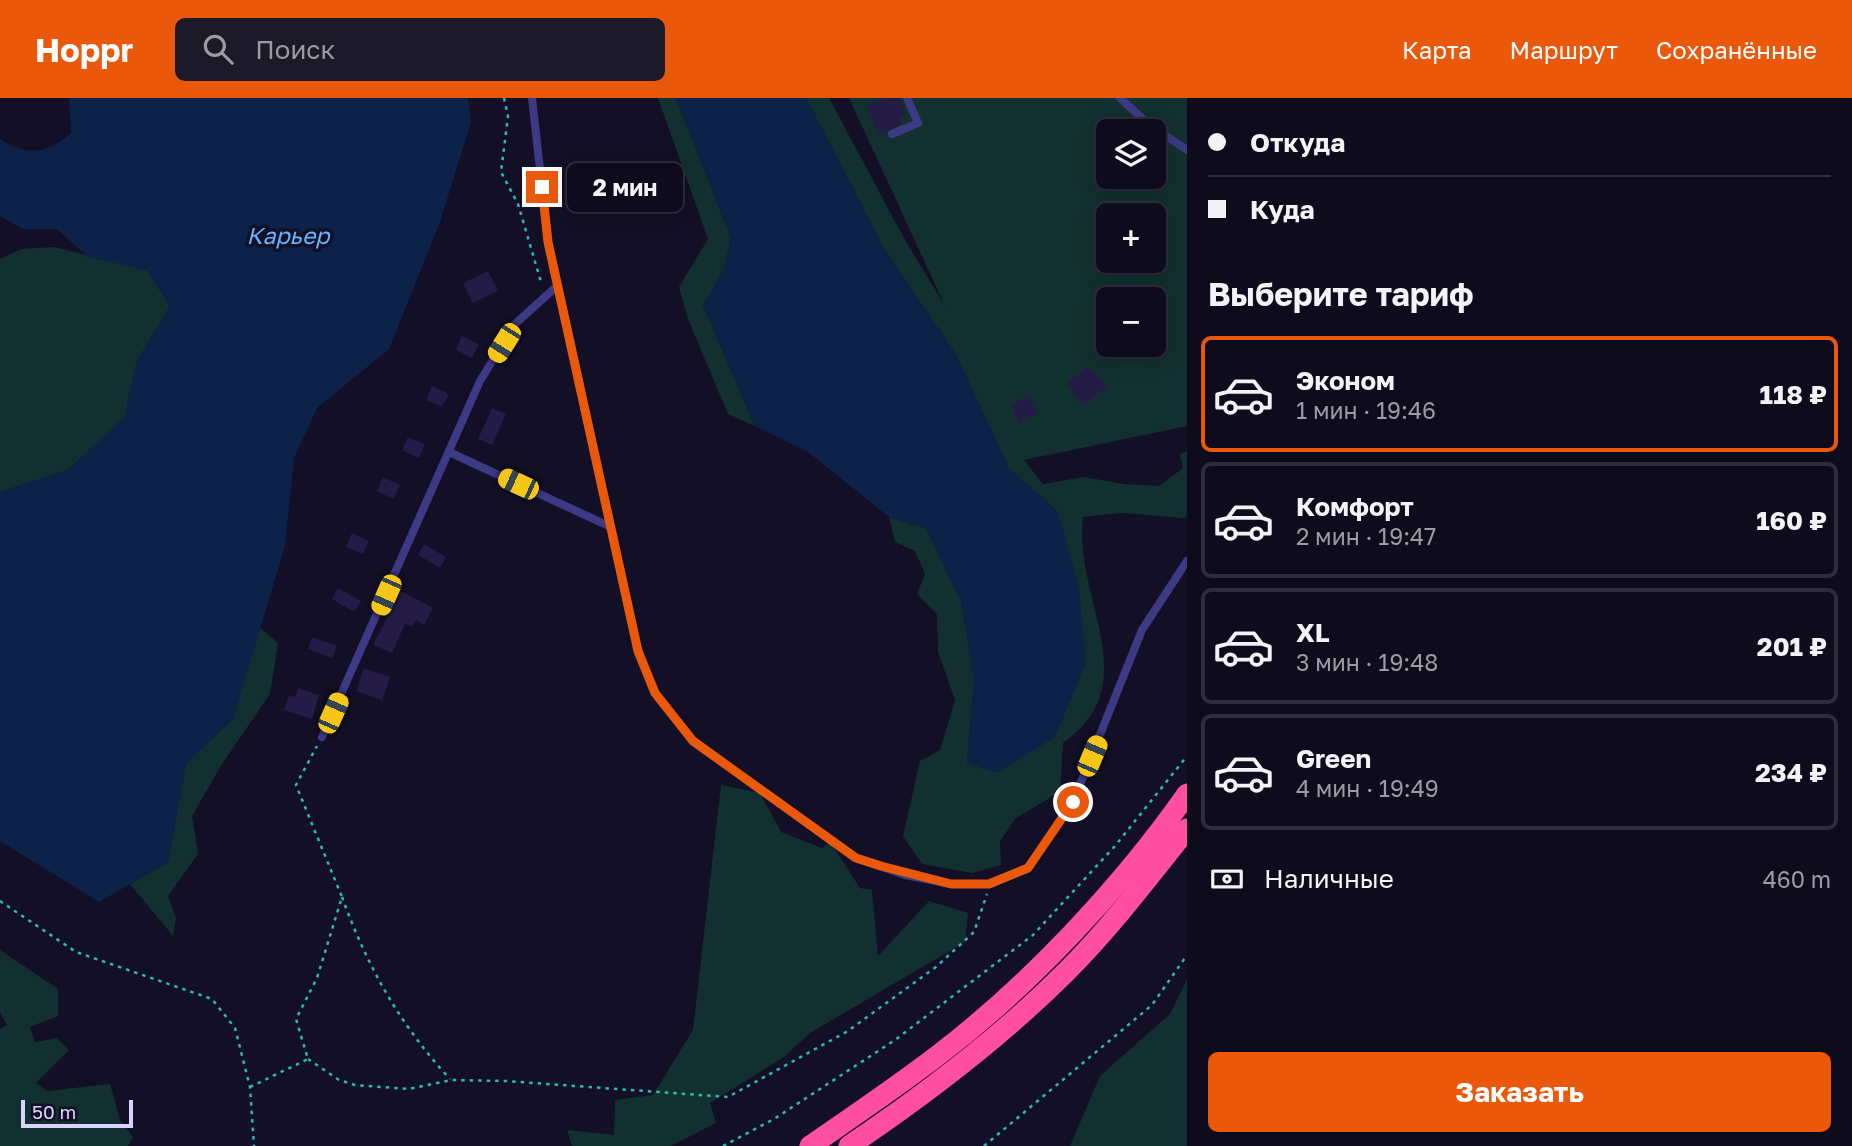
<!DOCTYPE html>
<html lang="ru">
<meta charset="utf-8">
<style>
:root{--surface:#0e0b1c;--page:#1c1929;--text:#f1f3f6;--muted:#9b9ba3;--line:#2e2b3b;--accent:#ea580c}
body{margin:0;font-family:"Golos Text",sans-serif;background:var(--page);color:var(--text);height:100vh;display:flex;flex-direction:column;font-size:26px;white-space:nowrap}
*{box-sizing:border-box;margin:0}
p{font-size:23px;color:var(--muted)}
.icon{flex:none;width:38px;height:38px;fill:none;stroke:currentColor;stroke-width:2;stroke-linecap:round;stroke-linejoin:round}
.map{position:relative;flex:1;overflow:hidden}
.details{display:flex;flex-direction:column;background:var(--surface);width:665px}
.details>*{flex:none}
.banner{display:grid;align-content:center;height:154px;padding:0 21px;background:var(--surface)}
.fabs{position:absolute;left:1096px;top:21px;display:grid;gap:14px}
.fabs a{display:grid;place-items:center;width:70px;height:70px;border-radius:10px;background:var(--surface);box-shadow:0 4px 18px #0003,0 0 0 2px var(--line);font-size:35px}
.scale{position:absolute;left:21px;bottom:18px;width:112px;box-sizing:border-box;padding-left:7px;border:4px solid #d9d4ff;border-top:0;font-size:19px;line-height:24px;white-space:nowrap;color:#d9d4ff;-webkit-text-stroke:5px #130f26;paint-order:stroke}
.end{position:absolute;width:32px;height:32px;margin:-16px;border:9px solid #ea580c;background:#fff;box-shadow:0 0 0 4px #fff}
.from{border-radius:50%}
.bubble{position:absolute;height:49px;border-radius:10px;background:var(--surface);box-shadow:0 4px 18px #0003,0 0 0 2px var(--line);font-size:23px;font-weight:700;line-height:49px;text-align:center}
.car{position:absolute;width:21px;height:42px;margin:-21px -10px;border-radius:9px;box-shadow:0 0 5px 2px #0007;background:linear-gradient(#f5c518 24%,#345 0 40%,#f5c518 0 76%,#345 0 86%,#f5c518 0)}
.banner b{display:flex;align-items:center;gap:24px;height:66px;font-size:26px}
.banner b+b{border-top:2px solid var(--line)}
.banner i{width:18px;height:18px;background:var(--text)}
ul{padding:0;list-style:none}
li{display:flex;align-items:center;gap:21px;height:116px;margin:0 14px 10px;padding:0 7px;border:4px solid var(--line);border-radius:10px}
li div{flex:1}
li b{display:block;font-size:26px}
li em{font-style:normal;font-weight:700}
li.active{border-color:var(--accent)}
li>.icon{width:63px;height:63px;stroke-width:1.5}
h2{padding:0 21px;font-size:32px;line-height:84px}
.pay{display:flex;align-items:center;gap:18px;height:77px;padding:0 21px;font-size:26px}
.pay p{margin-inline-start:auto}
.button{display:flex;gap:14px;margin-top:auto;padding:14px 21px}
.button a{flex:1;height:80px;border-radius:10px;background:var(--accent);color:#fff;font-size:28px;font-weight:700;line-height:80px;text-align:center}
header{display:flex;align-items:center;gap:42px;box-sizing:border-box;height:98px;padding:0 35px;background:var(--accent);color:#fff}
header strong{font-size:33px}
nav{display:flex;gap:38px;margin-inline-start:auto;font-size:24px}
.search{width:490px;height:63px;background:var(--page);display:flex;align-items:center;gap:18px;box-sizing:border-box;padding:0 24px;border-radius:10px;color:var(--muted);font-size:26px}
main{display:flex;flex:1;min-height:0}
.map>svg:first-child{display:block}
.green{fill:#12302f;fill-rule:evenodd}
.water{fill:#0c2248}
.building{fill:#241b47}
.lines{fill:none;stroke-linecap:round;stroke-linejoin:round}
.path{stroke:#2fb8b0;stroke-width:2.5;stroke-dasharray:3.5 5;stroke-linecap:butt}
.lane{stroke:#3d3a85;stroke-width:8}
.highway{stroke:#ff4fa3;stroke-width:21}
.route{stroke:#ea580c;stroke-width:9}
.labels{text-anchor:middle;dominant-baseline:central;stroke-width:7;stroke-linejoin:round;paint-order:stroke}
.water-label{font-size:23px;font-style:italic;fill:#62b6ff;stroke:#130f26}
</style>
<header>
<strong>Hoppr</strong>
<div class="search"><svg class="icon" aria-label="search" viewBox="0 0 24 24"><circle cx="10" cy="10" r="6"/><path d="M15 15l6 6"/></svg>Поиск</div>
<nav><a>Карта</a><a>Маршрут</a><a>Сохранённые</a></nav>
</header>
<main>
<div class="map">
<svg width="1187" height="1048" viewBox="0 0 1187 1048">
<rect width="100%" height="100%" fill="#130f26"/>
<g class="green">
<path d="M 658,0 L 676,0 L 731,140 L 724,172 L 703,207 L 755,328 L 728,316 L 688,221 L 679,189 L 708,141 Z"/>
<path d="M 806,0 L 829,0 L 905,142 L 945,208 L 849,0 L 1187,0 L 1187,328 L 1024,362 L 1043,386 L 1084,379 L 1124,386 L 1159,388 L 1183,370 L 1180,356 L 1187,353 L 1187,417 L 1184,420 L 1122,415 L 1083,419 C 1073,500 1148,586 1063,645 L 1060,694 L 1016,720 L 1000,743 L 1001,767 L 972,775 L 922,766 L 903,738 L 920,663 L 940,652 L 955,602 L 938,554 L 937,516 L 917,496 L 925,476 L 915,453 L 895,444 L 889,419 L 926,430 L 961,503 L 974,582 L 967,665 L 1058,414 L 1009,371 L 956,257 L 883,149 ZM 1108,33 L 1153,33 L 1153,79 L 1108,79 ZM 1108,117 L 1153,117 L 1153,163 L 1108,163 ZM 1108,201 L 1153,201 L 1153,247 L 1108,247 Z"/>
<path d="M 54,149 L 147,172 L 170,208 L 137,263 L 124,320 L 68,372 L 0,394 L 0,161 L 22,151 Z"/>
<path d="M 259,529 L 278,545 L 270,596 L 222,666 L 192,718 L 198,756 L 168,798 L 176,820 L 173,838 L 130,786 L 168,764 L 186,665 L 233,621 Z"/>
<path d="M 721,687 L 760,695 L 781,734 L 822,750 L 830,744 L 860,790 L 872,792 L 878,858 L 929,803 L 968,815 L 965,844 L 810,935 L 784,959 L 710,1005 L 716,1025 L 671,1048 L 572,1048 L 567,1032 L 614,1037 L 615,1002 L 653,997 L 693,932 Z"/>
<path d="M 0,852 L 58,891 L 58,918 L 30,929 L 35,944 L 57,940 L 69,952 L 36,985 L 47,993 L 110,986 L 120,1022 L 133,1039 L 128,1048 L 0,1048 L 0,931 L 7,927 L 0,914 Z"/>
<path d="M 1187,881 L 1187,1048 L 1070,1048 L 1100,978 L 1170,916 Z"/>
</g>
<g class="water">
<path d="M 69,0 L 468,0 L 471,24 L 440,124 L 389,251 L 317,310 L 294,360 L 285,448 L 233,621 L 186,666 L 168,764 L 99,804 L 0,743 L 0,394 L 68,372 L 124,320 L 137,263 L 170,208 L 147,172 L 88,159 L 57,131 L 23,131 L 0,118 L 0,41 C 29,59 45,56 71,35 Z"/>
<path d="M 676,0 L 806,0 L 883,149 L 956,257 L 1009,370 L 1058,414 L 1079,489 L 1086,565 L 1055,639 L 997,675 L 967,665 L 974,582 L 961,503 L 926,430 L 889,419 L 808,354 L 755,328 L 703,207 L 724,172 L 731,140 Z"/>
</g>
<g class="building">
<path d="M 883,0 L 898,0 L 906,16 L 900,19 L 902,25 L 880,37 L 866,9 Z"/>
<path d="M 488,173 L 498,193 L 473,205 L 463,185 Z"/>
<path d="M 462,238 L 479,246 L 472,260 L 456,252 Z"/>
<path d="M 1088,269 L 1107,289 L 1082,307 L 1067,285 Z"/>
<path d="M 432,288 L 449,296 L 442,309 L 426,302 Z"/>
<path d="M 1029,298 L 1038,315 L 1019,324 L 1011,307 Z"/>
<path d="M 492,310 L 506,316 L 492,347 L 478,341 Z"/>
<path d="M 408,339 L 425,346 L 419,360 L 402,352 Z"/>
<path d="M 383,379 L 400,387 L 393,401 L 377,393 Z"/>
<path d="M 352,435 L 369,443 L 363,456 L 346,449 Z"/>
<path d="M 424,446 L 446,459 L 440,470 L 418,457 Z"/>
<path d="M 338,490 L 361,503 L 354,514 L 332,501 Z"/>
<path d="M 401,493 L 433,510 L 424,527 L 416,522 L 412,529 L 405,526 L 392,555 L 373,547 Z"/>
<path d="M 312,539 L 337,548 L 332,560 L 308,551 Z"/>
<path d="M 364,570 L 390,579 L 382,602 L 356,593 Z"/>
<path d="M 298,590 L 319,597 L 312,621 L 284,612 L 289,597 L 295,599 Z"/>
</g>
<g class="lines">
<g class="path">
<path d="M 504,0 L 508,18 L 501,74 L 518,106 L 541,184"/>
<path d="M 342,799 C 367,868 400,927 450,981"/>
<path d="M 0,803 L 76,854 L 212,901 L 235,930 L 250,989 L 254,1048"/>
<path d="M 308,961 L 339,982 L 355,987 L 409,991 L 451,982 L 506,983 L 728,999 L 848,933 L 936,869 L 974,834 L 987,796"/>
<path d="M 250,989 L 308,961 L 296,921 L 317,880 L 342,799 L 296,687 L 317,648"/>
<path d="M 723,1048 L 774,1021 L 895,942 L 1033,837 L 1115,748 L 1187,658"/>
<path d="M 984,1048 L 1152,907 L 1187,857"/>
</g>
<g class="lane">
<path d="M 532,0 L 548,144 L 638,553 L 655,595 L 693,643 L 856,760 L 905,777 L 951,786 L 989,786 L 1028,770 L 1073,704 L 1142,532 L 1187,463"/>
<path d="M 1120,0 L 1147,25 L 1187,52"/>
<path d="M 892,36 L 918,25 L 907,0"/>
<path d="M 449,354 L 611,429"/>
<path d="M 322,639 L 480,283 L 515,226 L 557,188"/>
</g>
<g class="highway">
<path d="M 810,1048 C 852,1019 895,990 937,958 C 1028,889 1121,790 1187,696"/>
<path d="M 849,1048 C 926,996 1000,940 1066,874 C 1110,830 1148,780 1187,731"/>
</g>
</g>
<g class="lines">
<path class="route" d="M 542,89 L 548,144 L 638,553 L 655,595 L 693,643 L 856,760 L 881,768 L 951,786 L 989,786 L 1028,770 L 1073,704"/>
</g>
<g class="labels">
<g class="water-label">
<text x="288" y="137">Карьер</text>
</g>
</g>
</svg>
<div class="fabs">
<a><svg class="icon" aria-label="layers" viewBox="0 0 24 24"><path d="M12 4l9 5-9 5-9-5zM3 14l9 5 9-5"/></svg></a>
<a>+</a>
<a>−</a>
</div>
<div class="scale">50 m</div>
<i class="end from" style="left:1073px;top:704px"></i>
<i class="end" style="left:542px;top:89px"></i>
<div class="bubble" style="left:567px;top:65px;width:116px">2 мин</div>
<i class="car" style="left:504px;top:245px;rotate:212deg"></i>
<i class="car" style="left:518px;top:386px;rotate:295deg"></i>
<i class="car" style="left:386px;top:497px;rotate:204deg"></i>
<i class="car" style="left:333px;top:615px;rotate:24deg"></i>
<i class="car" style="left:1092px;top:658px;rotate:23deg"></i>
</div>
<section class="details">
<div class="banner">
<b><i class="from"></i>Откуда</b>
<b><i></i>Куда</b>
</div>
<h2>Выберите тариф</h2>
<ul>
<li class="active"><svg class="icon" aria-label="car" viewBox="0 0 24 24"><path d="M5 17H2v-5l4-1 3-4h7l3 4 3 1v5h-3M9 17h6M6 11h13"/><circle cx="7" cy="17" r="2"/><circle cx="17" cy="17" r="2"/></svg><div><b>Эконом</b><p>1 мин · 19:46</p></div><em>118 ₽</em></li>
<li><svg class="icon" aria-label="car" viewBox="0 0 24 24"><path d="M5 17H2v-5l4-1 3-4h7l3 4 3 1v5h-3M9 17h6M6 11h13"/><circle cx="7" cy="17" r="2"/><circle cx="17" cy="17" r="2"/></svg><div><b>Комфорт</b><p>2 мин · 19:47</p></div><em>160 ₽</em></li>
<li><svg class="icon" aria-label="car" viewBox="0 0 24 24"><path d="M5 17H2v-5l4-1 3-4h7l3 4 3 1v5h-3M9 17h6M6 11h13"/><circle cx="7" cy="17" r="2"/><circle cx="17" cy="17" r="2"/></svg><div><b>XL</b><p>3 мин · 19:48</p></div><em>201 ₽</em></li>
<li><svg class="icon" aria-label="car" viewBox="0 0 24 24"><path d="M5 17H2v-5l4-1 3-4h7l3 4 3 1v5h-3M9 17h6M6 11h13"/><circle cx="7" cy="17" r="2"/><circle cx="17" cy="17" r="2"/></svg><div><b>Green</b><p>4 мин · 19:49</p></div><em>234 ₽</em></li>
</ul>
<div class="pay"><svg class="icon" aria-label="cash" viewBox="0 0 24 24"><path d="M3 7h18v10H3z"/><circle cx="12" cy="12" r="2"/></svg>Наличные<p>460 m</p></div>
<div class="button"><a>Заказать</a></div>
</section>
</main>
